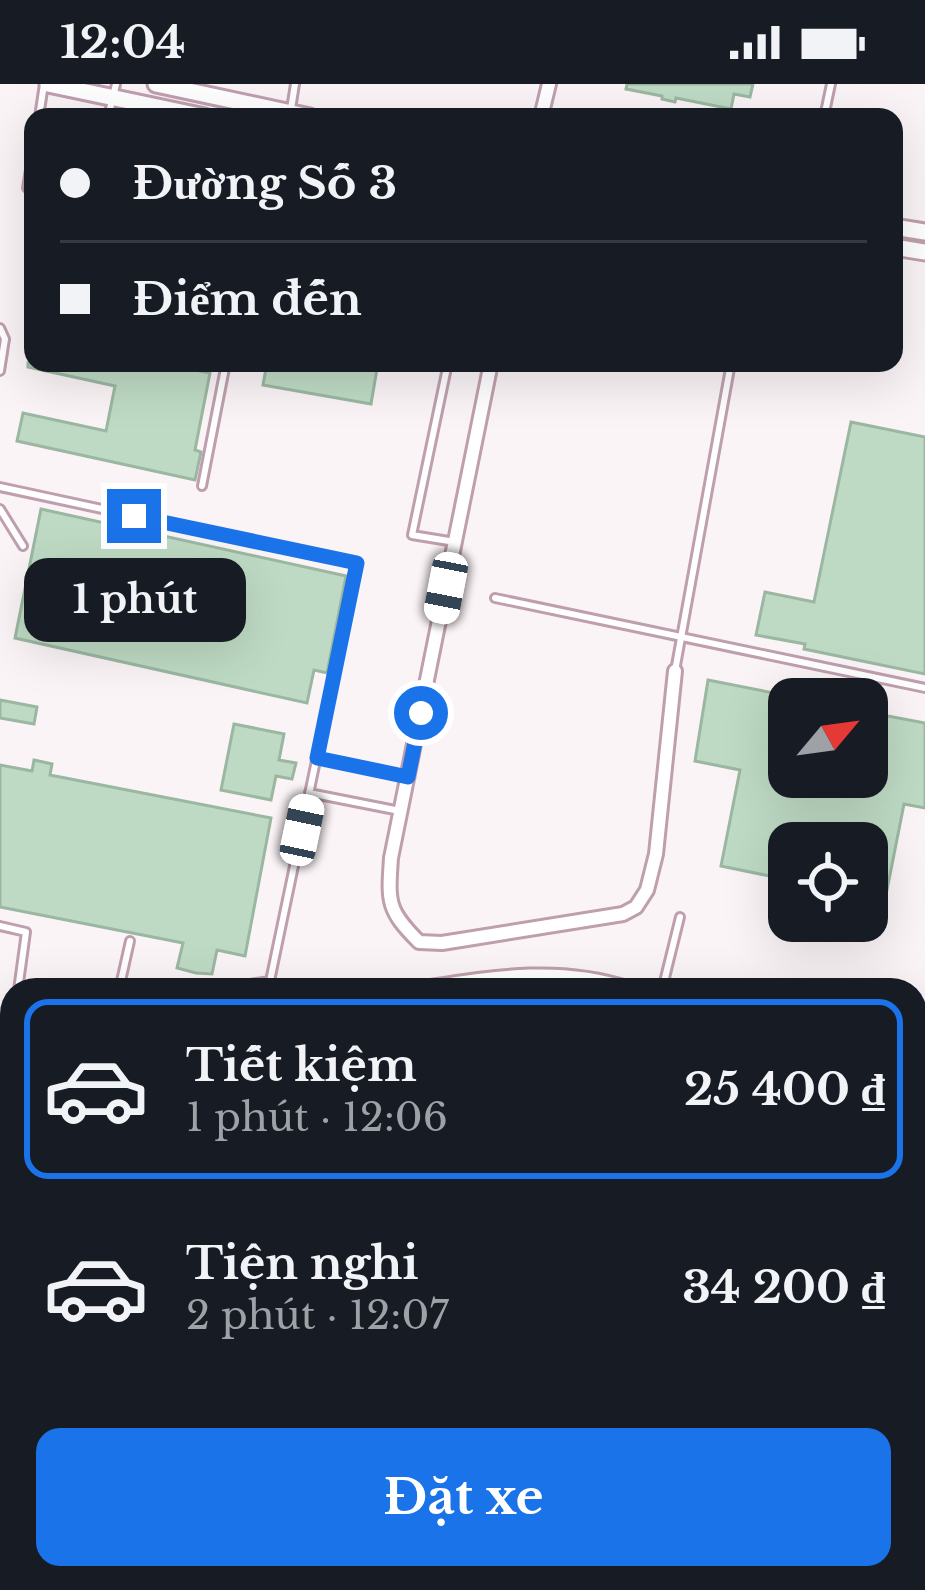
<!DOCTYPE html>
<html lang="vi">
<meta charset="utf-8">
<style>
:root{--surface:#171b24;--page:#242831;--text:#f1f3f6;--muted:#9ea1a6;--line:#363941;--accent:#1a73e8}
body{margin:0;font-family:"Libre Baskerville",serif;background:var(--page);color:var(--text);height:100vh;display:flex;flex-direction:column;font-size:45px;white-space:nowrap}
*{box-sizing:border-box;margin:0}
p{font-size:39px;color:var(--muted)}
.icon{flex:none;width:66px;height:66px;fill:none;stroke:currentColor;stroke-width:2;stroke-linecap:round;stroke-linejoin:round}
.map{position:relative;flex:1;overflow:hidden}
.drawer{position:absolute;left:0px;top:894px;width:927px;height:612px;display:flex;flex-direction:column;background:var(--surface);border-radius:36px 36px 0 0;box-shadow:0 12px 48px #0002}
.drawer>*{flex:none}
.top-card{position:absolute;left:24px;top:24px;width:879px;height:264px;border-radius:24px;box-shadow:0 12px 48px #0002;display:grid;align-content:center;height:264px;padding:0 36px;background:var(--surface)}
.needle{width:78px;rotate:61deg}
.buttons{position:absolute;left:768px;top:594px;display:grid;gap:24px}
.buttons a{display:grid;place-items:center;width:120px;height:120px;border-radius:24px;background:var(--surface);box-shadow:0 12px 48px #0002;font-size:60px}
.end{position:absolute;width:54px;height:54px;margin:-27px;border:15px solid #1a73e8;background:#fff;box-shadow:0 0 0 6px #fff}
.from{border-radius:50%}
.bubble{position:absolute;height:84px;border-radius:24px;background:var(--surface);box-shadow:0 12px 48px #0002;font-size:39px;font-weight:700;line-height:84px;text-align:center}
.car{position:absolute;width:36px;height:72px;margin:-36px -18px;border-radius:15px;box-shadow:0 0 9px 3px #0007;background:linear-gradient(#fff 24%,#345 0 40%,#fff 0 76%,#345 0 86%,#fff 0)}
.top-card b{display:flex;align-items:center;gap:42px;height:114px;font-size:45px}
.top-card b+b{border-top:3px solid var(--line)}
.top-card i{width:30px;height:30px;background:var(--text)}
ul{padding:21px 0 0;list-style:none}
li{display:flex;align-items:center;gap:36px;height:180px;margin:0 24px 18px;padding:0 12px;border:6px solid transparent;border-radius:24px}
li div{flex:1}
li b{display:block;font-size:45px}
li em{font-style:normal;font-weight:700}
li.on{border-color:var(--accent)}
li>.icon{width:108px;height:108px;stroke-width:1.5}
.cta{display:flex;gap:24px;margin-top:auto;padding:24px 36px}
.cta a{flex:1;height:138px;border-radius:24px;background:var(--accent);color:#fff;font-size:48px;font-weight:700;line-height:138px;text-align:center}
.status{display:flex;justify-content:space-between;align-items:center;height:84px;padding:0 60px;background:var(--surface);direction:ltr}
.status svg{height:33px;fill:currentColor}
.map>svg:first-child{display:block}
.building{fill:#bedac4;stroke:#9bb7a1;stroke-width:3}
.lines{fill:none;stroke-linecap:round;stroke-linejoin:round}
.service-casing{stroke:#bf9fae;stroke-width:12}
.minor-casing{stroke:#bf9fae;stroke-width:18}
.tertiary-casing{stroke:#bf9fae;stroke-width:21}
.service{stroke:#fff;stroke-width:6}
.minor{stroke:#fff;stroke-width:12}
.tertiary{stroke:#fff;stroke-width:15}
.route{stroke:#1a73e8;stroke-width:15}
</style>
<div class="status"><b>12:04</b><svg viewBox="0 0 49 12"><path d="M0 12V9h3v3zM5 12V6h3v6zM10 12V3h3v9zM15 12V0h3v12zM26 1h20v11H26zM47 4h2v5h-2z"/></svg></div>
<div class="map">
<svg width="925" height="1506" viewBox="0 0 925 1506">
<rect width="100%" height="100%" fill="#fbf4f7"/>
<g class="building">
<path d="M 627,0 L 753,0 L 750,13 L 734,10 L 731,25 L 676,14 L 675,18 L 662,15 L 662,12 L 626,5 Z"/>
<path d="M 28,279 L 161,279 L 210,289 L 195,366 L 201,368 L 195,396 L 17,357 L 23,329 L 106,347 L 115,302 L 28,283 Z"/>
<path d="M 267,279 L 378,279 L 371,320 L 263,301 Z"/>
<path d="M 851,338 L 925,353 L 925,590 L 804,565 L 805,560 L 756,551 L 765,508 L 814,518 Z"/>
<path d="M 41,425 L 346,492 L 327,589 L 314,586 L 307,619 L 15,554 Z"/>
<path d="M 708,596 L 789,612 L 789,693 L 867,693 L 867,628 L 925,639 L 925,724 L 904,720 L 885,816 L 867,812 L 867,759 L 789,759 L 789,796 L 721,782 L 740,686 L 695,677 Z"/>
<path d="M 0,616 L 37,623 L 34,640 L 0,634 Z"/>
<path d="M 234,640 L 284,650 L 279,676 L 296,679 L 292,695 L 276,692 L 271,716 L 221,706 Z"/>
<path d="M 34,676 L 52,680 L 50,691 L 271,734 L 245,872 L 217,866 L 212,890 L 196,889 L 177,884 L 183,859 L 0,823 L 0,681 L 32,687 Z"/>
<path d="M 925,1289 L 925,1354 L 915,1364 L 915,1299 Z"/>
<path d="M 813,1494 L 915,1494 L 903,1506 L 812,1506 L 807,1501 Z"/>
</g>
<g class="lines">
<defs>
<g id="service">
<path d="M 291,25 L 295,0"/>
<path d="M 39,33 L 44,0"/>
<path d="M 108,33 L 116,0"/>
<path d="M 824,33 L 831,0"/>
<path d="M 27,104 L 33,67"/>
<path d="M 0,244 L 5,255 L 0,287"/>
<path d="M 448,279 L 412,451 L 455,458"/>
<path d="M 202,402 L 226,279"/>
<path d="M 0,403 L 357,480 L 270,897 L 208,906"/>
<path d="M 0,425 L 23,462"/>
<path d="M 495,514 L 925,604"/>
<path d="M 675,587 L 731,279"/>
<path d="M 317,674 L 404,692"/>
<path d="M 309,709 L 400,727"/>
<path d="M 0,842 L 26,848 L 18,906"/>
<path d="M 119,906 L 130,857"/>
<path d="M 662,906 L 680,833"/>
</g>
<g id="minor">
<path d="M 541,33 L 549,0"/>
<path d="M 491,279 L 391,774 C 388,818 387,826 419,858 L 442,859 L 623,830 L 636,823 L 647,806 L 656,770 L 675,587"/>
<path d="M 0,1076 L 12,1077"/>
<path d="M 915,1190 L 925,1180"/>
<path d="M 0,1222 L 12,1221"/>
<path d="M 736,1494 L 747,1506"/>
<path d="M 373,1506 L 374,1494"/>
<path d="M 601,1506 L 602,1494"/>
</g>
<g id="tertiary">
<path d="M 48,0 L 205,33"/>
<path d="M 156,0 L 310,33"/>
<path d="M 894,143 L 925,148"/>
<path d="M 894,163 L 925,168"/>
<path d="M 421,906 C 492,895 558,883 628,906"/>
<path d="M 0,975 L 12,973"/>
<path d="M 915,1144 L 925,1154"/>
</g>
</defs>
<use href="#service" class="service-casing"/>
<use href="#minor" class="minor-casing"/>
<use href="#tertiary" class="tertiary-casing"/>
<use href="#service" class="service"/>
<use href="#minor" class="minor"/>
<use href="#tertiary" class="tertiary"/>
</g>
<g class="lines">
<path class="route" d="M 134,432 L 357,479 L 317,674 L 408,693 L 421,629"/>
</g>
</svg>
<div class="buttons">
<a><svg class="needle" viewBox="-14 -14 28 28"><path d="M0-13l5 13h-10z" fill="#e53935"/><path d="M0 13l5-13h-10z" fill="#9ea1a6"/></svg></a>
<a><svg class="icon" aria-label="locate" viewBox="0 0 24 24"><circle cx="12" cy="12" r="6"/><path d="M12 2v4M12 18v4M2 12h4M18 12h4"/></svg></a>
</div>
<i class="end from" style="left:421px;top:629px"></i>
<i class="end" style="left:134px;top:432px"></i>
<div class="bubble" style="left:24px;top:474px;width:222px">1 phút</div>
<i class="car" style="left:446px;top:504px;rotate:191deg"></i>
<i class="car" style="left:302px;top:746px;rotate:12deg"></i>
<div class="top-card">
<b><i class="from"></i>Đường Số 3</b>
<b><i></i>Điểm đến</b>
</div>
<section class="drawer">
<ul>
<li class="on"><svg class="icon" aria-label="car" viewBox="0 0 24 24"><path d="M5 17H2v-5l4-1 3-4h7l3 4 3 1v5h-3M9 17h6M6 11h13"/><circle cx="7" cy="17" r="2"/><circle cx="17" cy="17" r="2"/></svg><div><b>Tiết kiệm</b><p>1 phút · 12:06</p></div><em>25 400 ₫</em></li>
<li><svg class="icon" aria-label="car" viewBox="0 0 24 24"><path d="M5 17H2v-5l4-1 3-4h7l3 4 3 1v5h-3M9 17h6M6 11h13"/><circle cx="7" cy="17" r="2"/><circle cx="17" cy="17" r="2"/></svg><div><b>Tiện nghi</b><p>2 phút · 12:07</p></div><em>34 200 ₫</em></li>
</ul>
<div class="cta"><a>Đặt xe</a></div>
</section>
</div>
